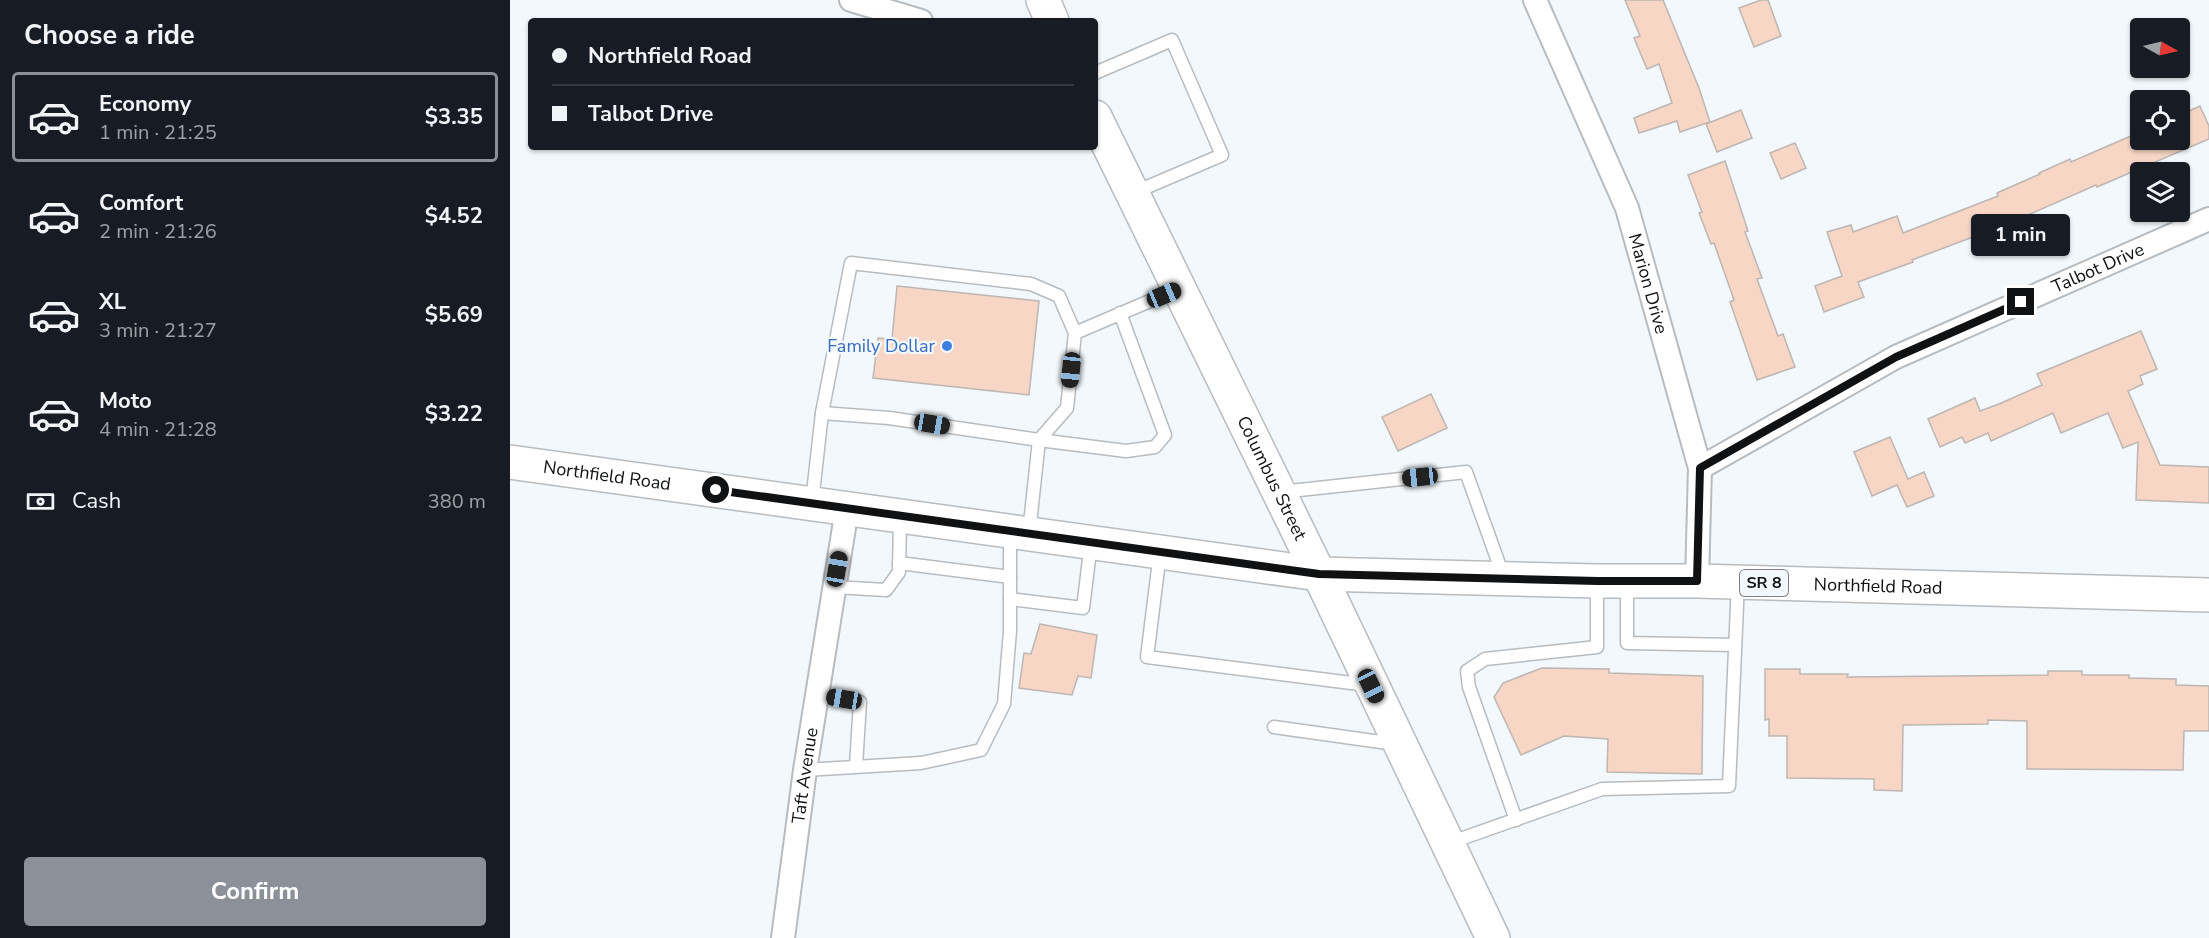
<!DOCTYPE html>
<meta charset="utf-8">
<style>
:root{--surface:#171b24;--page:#20242c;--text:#f1f3f6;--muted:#9ea1a6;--line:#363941;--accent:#8c9099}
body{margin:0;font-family:"Nunito Sans",sans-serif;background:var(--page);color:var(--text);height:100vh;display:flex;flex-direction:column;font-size:22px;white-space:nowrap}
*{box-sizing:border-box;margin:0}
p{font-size:20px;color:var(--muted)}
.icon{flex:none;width:33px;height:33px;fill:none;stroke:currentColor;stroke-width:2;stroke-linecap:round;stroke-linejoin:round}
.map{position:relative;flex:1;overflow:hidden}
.sheet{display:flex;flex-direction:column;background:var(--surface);width:510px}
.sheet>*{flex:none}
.banner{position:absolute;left:18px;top:18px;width:570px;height:132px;border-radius:6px;box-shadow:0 2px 4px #0004;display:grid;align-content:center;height:132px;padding:0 24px;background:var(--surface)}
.needle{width:39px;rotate:98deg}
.tools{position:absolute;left:1620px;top:18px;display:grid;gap:12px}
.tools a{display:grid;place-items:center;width:60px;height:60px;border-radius:6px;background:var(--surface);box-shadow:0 2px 4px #0004;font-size:30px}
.end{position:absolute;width:27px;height:27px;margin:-14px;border:8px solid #0f1113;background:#fff;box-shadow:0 0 0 3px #fff}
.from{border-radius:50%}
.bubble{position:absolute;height:42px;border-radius:6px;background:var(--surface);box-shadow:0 2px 4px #0004;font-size:20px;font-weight:700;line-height:42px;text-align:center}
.car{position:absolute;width:18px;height:36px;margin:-18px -9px;border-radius:8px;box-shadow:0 0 4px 2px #0007;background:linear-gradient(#222 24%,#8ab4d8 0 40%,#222 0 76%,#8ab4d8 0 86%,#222 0)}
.banner b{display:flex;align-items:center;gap:21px;height:57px;font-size:22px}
.banner b+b{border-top:2px solid var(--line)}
.banner i{width:15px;height:15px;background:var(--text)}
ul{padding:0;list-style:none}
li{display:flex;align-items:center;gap:18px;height:90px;margin:0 12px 9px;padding:0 12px;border:3px solid transparent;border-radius:6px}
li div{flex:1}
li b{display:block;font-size:22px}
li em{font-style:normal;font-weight:700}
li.current{border-color:var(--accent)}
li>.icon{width:54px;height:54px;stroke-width:1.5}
h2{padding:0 24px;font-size:27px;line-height:72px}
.pay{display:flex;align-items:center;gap:15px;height:66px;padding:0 24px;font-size:22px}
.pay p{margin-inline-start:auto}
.button{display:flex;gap:12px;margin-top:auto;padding:12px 24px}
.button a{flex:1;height:69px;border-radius:6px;background:var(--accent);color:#fff;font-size:24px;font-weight:700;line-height:69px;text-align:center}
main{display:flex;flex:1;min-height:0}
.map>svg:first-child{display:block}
.building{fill:#f7d6c5;stroke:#bdb6b3;stroke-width:1.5}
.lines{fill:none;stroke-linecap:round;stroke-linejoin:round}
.lane-casing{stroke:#b7bcc1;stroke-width:15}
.street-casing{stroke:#b7bcc1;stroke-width:26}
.secondary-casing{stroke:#b7bcc1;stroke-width:36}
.primary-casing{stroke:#b7bcc1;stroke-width:36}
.lane{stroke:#fff;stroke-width:12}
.street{stroke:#fff;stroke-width:22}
.secondary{stroke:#fff;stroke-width:33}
.primary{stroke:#fff;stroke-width:33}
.route{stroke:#0f1113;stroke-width:8}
.shop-dot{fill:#3f7fe0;stroke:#f2f8fc;stroke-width:2}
.labels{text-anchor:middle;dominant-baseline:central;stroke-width:4.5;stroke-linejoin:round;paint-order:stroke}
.shield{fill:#f2f8fc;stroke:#535659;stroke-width:1.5}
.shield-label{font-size:16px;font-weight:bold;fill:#0f1113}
.street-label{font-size:18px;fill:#0f1113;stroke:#f2f8fc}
.shop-label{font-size:18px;fill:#366cbe;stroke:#f2f8fc;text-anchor:end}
</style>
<main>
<section class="sheet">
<h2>Choose a ride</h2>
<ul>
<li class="current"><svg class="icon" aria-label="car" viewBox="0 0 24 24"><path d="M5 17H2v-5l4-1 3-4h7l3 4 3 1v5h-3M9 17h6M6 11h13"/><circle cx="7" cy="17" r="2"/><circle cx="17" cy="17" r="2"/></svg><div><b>Economy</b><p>1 min · 21:25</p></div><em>$3.35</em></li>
<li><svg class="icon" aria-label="car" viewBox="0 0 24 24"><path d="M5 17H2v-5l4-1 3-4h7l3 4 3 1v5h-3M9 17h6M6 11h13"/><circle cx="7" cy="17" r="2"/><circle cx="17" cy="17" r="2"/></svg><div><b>Comfort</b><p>2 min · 21:26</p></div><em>$4.52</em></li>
<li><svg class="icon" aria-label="car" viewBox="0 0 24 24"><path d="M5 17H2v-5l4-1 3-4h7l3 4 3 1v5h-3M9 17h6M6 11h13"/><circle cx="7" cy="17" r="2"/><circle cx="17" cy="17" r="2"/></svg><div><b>XL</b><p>3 min · 21:27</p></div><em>$5.69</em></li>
<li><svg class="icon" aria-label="car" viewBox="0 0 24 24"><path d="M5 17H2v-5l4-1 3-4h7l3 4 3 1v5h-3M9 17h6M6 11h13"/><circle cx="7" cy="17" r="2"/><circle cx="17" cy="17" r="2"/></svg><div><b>Moto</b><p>4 min · 21:28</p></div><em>$3.22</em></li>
</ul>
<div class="pay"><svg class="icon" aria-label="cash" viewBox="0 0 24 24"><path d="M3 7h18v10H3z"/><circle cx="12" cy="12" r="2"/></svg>Cash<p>380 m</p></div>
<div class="button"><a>Confirm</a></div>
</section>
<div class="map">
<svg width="1699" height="938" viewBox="0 0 1699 938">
<rect width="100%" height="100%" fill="#f2f8fc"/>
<g class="building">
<path d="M 1115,0 L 1153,0 L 1189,88 L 1200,122 L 1170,132 L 1167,121 L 1129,133 L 1124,118 L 1162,103 L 1149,64 L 1137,69 L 1124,38 L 1130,36 Z"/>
<path d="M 1251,0 L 1258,0 L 1271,36 L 1244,47 L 1229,8 Z"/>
<path d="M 1690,106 L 1699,126 L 1699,139 L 1587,187 L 1586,185 L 1500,223 L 1402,260 L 1403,262 L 1348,282 L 1354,297 L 1314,312 L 1305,286 L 1332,276 L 1317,232 L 1341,225 L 1343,232 L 1387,216 L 1393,233 L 1488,196 L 1487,193 L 1530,174 L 1529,173 L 1560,159 L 1561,162 L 1630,132 L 1630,140 L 1670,140 L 1670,115 Z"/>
<path d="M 1231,110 L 1242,138 L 1207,152 L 1196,124 Z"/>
<path d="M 1285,143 L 1296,168 L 1271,179 L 1260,153 Z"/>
<path d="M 1215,161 L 1238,231 L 1235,232 L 1252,278 L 1247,279 L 1268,336 L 1273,334 L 1285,367 L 1247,380 L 1220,302 L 1224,300 L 1204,243 L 1201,244 L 1189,213 L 1192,212 L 1178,175 Z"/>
<path d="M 387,286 L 529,301 L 519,395 L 363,378 L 368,338 L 382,339 Z"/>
<path d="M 1631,331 L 1647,369 L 1630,376 L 1633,384 L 1618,391 L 1650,465 L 1699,467 L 1699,503 L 1626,500 L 1628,442 L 1613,448 L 1598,413 L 1551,433 L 1543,413 L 1481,441 L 1478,433 L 1455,443 L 1452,437 L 1430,447 L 1418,419 L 1465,398 L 1470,411 L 1489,404 L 1532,385 L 1527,374 Z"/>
<path d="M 921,394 L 937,428 L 888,451 L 872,417 Z"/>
<path d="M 1380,437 L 1398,479 L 1414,472 L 1424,496 L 1397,507 L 1387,485 L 1362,496 L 1344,452 Z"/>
<path d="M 530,624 L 587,635 L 581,678 L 568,676 L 562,695 L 509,688 L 514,653 L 521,654 Z"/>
<path d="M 1032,668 L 1099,669 L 1099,673 L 1193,676 L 1192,774 L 1097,772 L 1098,739 L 1054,736 L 1011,755 L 984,697 L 993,683 Z"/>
<path d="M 1255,669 L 1290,669 L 1290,674 L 1338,674 L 1337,677 L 1538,675 L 1538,671 L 1572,671 L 1572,675 L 1619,675 L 1619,678 L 1666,679 L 1666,685 L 1699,686 L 1699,731 L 1674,731 L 1673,770 L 1517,769 L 1517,721 L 1478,720 L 1478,724 L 1393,725 L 1392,791 L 1364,790 L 1364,779 L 1277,778 L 1277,736 L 1259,736 L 1259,719 L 1255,720 Z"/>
</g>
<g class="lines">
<defs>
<g id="lane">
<path d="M 585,73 L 662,40 L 712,155 L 623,193"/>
<path d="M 312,413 L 341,263 L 521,284 L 549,296 L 565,333"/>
<path d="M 529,440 L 616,451 L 645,447 L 655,435 L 610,313"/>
<path d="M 529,440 L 557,408 L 565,333 L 668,289"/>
<path d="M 771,492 L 956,472 L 994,578"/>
<path d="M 302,502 L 312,413 L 379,418 L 529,440 L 519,533"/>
<path d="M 650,553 L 637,657 L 857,685"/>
<path d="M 389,563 L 500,577"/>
<path d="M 1117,582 L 1117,643 L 1225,645"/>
<path d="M 324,587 L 376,590 L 389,572 L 390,517"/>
<path d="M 500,599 L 573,608 L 581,543"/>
<path d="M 307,695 L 350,702 L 346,766"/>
<path d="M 764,727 L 885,744"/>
<path d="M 295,770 L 411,763 L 471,750 L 494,704 L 500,631 L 500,532"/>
<path d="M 1006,820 L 959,687 L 957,671 L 975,659 L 1087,647 L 1087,582"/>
<path d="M 939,843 L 1092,789 L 1219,786 L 1228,583"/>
</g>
<g id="street">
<path d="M 341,0 L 411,21"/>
<path id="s1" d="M 1025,0 L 1117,208 L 1190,468 L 1187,581"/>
<path id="s2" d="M 1190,468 L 1386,357 L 1699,219"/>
<path id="s3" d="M 273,938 L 295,770 L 337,509"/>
</g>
<g id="secondary">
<path d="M 533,0 L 542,21"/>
<path id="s4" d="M 585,117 L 809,574 L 983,938"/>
</g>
<g id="primary">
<path id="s5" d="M 0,462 L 809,574 L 1087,581 L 1187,581 L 1699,595"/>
</g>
</defs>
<use href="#lane" class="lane-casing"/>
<use href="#street" class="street-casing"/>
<use href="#secondary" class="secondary-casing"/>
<use href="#primary" class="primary-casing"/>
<use href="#lane" class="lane"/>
<use href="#street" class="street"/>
<use href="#secondary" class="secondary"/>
<use href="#primary" class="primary"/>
</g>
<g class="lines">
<path class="route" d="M 206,490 L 809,574 L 1088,581 L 1187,581 L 1190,468 L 1386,357 L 1511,302"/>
</g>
<circle class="shop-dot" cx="437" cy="346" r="6"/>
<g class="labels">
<rect class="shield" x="1230" y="570" width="48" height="26" rx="4.5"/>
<g class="shield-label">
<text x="1254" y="583">SR 8</text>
</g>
<g class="street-label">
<text stroke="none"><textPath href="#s2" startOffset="446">Talbot Drive</textPath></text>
<text stroke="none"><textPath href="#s1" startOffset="306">Marion Drive</textPath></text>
<text stroke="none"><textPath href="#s5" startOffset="98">Northfield Road</textPath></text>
<text stroke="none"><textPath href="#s4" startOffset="402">Columbus Street</textPath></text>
<text stroke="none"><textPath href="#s5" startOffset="1376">Northfield Road</textPath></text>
<text stroke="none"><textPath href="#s3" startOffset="164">Taft Avenue</textPath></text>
</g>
<g class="shop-label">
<text x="425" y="346">Family Dollar</text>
</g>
</g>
</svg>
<div class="tools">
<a><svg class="needle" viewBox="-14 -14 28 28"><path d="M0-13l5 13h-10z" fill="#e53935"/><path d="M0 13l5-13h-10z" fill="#9ea1a6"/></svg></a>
<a><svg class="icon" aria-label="locate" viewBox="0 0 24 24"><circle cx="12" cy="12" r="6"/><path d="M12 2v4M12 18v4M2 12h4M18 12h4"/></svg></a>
<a><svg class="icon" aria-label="layers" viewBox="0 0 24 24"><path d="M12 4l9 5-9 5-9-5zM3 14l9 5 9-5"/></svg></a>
</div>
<i class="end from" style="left:206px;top:490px"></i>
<i class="end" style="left:1511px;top:302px"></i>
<div class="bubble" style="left:1461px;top:214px;width:99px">1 min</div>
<i class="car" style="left:654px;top:295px;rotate:67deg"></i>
<i class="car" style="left:561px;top:370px;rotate:186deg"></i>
<i class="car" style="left:422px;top:424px;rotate:99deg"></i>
<i class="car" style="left:910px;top:477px;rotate:264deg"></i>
<i class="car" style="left:327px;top:569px;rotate:10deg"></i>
<i class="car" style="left:861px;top:686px;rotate:154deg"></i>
<i class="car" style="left:334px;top:699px;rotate:279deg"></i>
<div class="banner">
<b><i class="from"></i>Northfield Road</b>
<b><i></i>Talbot Drive</b>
</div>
</div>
</main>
